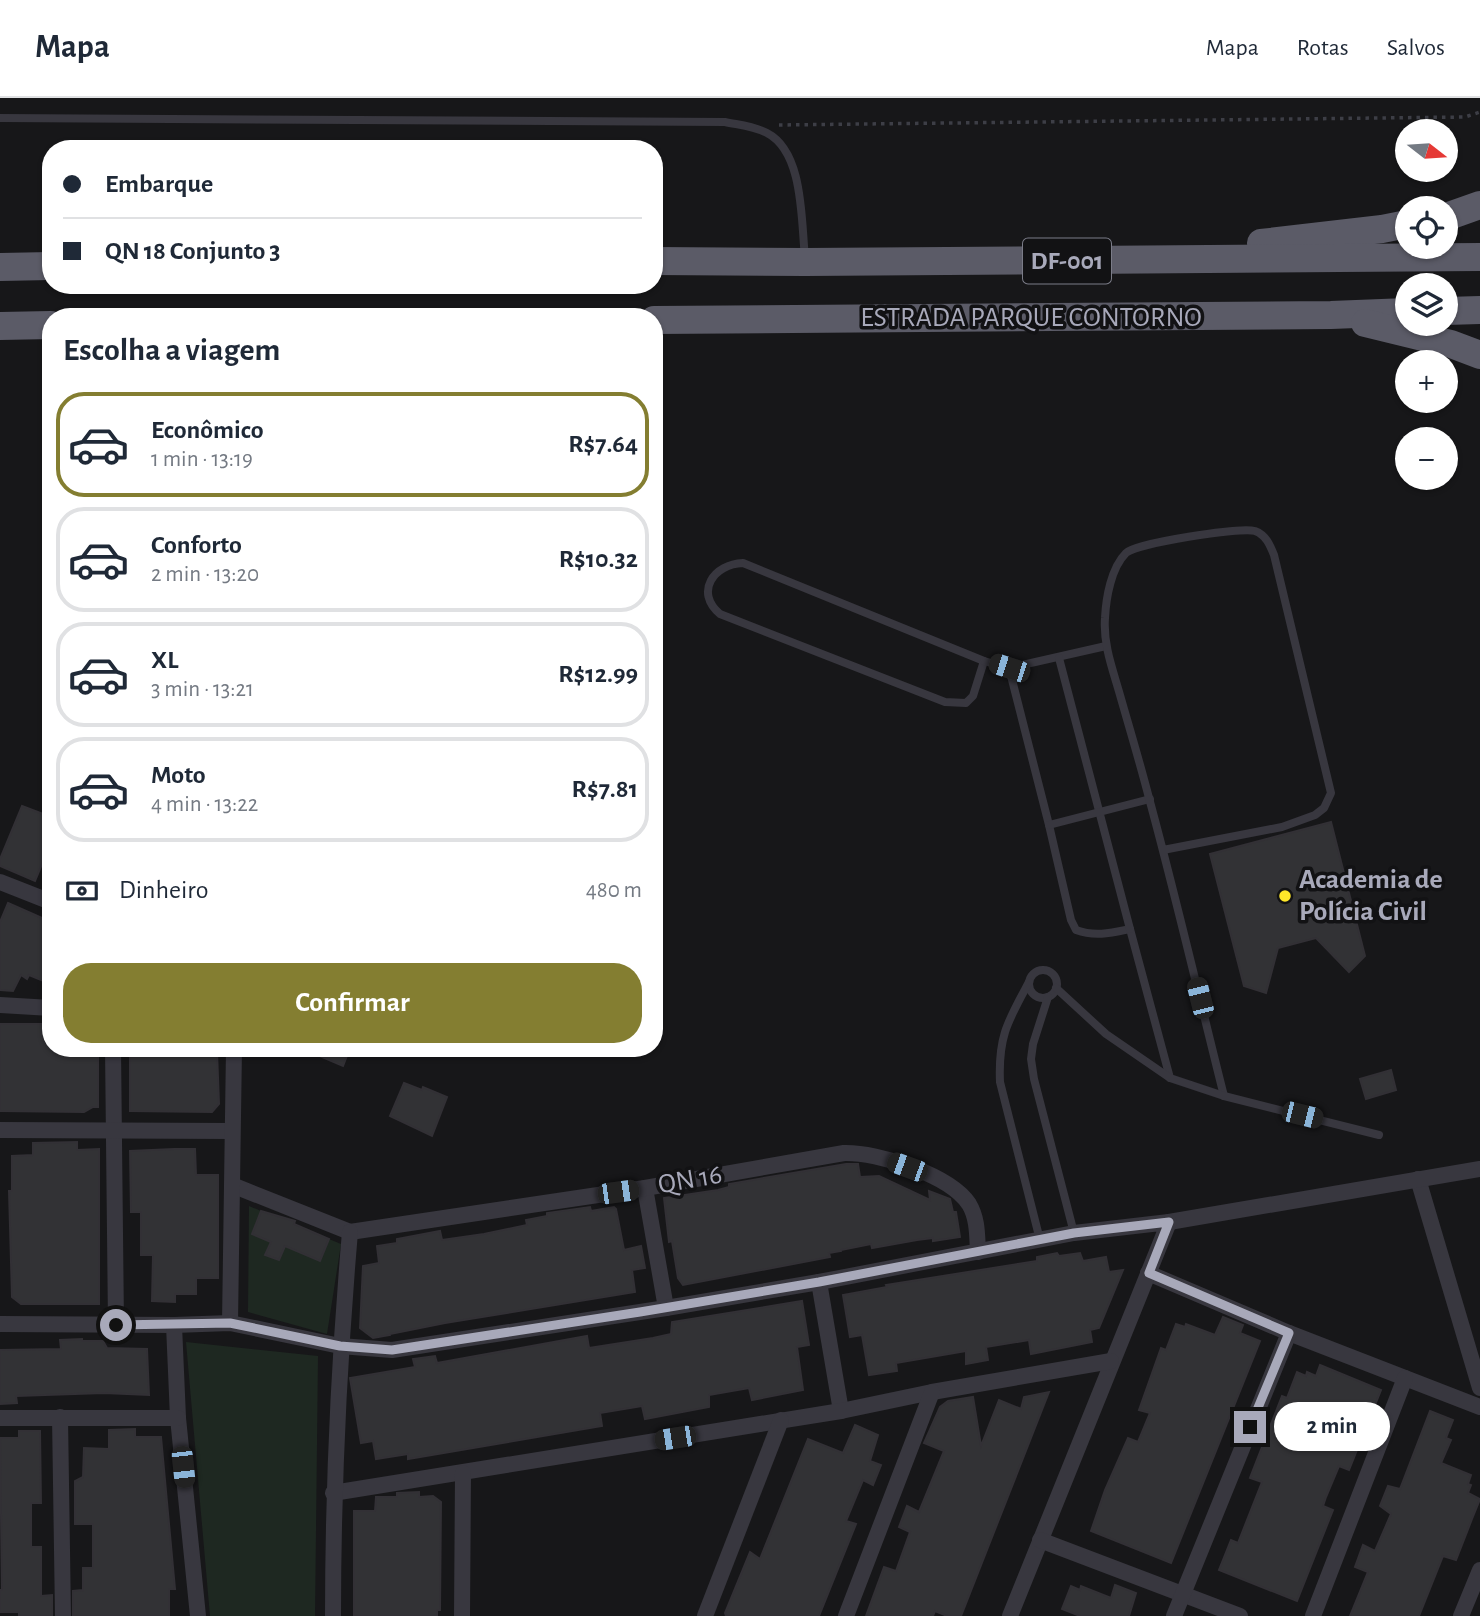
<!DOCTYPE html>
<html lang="pt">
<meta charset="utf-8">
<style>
:root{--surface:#fff;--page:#f2f2f3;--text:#1f2937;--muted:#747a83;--line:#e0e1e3;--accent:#847e31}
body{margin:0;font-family:"Alegreya Sans",sans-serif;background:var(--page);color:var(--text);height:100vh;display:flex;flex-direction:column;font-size:26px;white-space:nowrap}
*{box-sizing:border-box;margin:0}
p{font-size:23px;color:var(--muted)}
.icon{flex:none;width:38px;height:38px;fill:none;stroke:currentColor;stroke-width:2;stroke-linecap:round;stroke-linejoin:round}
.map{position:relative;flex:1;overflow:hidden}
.drawer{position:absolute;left:42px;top:210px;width:621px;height:749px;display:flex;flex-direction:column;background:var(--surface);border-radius:28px;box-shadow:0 2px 5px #0004}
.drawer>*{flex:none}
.guide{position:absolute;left:42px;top:42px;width:621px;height:154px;border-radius:28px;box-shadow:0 2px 5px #0004;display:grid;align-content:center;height:154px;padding:0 21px;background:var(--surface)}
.needle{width:46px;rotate:107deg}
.controls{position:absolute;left:1395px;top:21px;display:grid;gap:14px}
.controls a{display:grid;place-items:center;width:63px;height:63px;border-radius:50%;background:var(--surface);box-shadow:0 2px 5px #0004;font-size:35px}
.end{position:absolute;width:32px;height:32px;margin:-16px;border:9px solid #a8a9ba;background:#111;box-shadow:0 0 0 4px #111}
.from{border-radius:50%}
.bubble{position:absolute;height:49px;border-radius:24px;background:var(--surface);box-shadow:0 2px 5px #0004;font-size:23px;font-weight:700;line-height:49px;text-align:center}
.car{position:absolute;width:21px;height:42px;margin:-21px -10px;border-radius:9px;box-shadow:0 0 5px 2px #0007;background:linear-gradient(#222 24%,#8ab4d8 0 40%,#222 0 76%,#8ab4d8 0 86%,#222 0)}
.guide b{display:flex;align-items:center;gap:24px;height:66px;font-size:26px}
.guide b+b{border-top:2px solid var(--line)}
.guide i{width:18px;height:18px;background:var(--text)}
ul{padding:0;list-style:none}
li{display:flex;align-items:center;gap:21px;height:105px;margin:0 14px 10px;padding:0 7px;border:4px solid var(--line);border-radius:28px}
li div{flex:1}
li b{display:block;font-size:26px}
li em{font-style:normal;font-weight:700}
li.selected{border-color:var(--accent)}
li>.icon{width:63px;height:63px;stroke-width:1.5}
h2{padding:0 21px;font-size:32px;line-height:84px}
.pay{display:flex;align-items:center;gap:18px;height:77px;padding:0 21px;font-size:26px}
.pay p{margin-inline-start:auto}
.action{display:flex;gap:14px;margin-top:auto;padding:14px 21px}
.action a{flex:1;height:80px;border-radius:28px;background:var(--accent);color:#fff;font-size:28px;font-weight:700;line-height:80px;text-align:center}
header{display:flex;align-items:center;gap:42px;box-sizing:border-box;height:98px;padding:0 35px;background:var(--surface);border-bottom:2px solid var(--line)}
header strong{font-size:33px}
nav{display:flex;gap:38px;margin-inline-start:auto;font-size:24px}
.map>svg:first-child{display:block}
.green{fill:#1e2821}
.building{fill:#323235;stroke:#323035;stroke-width:2}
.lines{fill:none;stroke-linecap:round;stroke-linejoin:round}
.path{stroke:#3d3e46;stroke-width:3.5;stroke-dasharray:3.5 5;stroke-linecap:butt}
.service{stroke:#38373f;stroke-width:8}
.minor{stroke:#38373f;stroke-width:16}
.trunk{stroke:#5b5b67;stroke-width:28}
.route{stroke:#a8a9ba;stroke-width:9}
.poi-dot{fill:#ffe729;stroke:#121214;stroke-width:2.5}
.labels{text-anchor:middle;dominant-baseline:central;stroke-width:7;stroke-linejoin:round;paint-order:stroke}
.shield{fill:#121214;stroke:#7b7c88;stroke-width:2}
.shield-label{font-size:26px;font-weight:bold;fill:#a8a9ba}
.street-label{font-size:28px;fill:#a8a9ba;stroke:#121214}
.poi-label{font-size:28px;font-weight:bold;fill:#a8a9ba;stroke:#121214;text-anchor:start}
</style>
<header>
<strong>Mapa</strong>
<nav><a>Mapa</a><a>Rotas</a><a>Salvos</a></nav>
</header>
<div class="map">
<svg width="1480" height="1518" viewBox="0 0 1480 1518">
<rect width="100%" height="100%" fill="#171719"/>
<g class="green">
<path d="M 249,1108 L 341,1146 L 327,1236 L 248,1214 Z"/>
<path d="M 186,1244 L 318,1258 L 315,1518 L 210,1518 Z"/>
</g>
<g class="building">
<path d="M 22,708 L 51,719 L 51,756 L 47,754 L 35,783 L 0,768 L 0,761 Z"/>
<path d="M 1331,724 L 1365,858 L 1349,874 L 1316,840 L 1278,850 L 1266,895 L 1244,888 L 1210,756 Z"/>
<path d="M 8,805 L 51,824 L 51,886 L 29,877 L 27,881 L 21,877 L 13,893 L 0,892 L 0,824 Z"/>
<path d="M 0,926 L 51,926 L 51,950 L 98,950 L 98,1009 L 93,1009 L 84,1014 L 0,1013 Z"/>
<path d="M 156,950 L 185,950 L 185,954 L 217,953 L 219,1006 L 212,1014 L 130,1013 L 130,954 L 156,954 Z"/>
<path d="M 301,950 L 350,950 L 343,968 Z"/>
<path d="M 1391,972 L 1396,992 L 1366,1001 L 1360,981 Z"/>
<path d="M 404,985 L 422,992 L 423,989 L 447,999 L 432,1038 L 390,1018 Z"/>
<path d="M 77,1044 L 77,1052 L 99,1051 L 99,1206 L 21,1206 L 12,1199 L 9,1093 L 12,1093 L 12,1058 L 33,1057 L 33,1045 Z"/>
<path d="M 174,1051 L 195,1051 L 196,1077 L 218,1077 L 218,1180 L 196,1180 L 196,1196 L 175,1196 L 175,1204 L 152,1203 L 153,1157 L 141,1157 L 141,1114 L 131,1114 L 130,1053 Z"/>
<path d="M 846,1066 L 858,1066 L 860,1079 L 879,1078 L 930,1102 L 929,1093 L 950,1101 L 953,1114 L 956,1114 L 960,1139 L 933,1143 L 933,1140 L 917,1142 L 872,1150 L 871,1146 L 841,1152 L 841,1153 L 829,1155 L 830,1159 L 683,1187 L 678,1180 L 672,1143 L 669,1144 L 664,1100 L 718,1092 L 729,1089 L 729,1086 Z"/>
<path d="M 590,1109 L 591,1113 L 614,1109 L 616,1111 L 624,1152 L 641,1148 L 645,1170 L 632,1172 L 635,1194 L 445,1225 L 390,1236 L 390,1237 L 373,1240 L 360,1230 L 363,1168 L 379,1165 L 377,1148 L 397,1145 L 397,1141 L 440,1133 L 442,1142 L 484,1136 L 527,1127 L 526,1122 L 547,1118 L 547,1115 Z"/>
<path d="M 261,1113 L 295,1123 L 294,1126 L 329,1141 L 320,1163 L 285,1148 L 279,1162 L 265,1157 L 271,1144 L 252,1136 Z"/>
<path d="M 1057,1155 L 1059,1158 L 1080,1155 L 1083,1163 L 1106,1159 L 1109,1174 L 1123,1172 L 1099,1230 L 1090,1232 L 1092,1244 L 1031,1256 L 1029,1242 L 986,1249 L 988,1262 L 966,1266 L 966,1253 L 896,1265 L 897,1273 L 869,1277 L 862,1237 L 850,1239 L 843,1197 L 887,1189 L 886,1187 L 1037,1163 L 1037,1159 Z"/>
<path d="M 802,1203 L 809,1247 L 797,1249 L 803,1292 L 752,1302 L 749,1290 L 709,1297 L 709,1309 L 645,1321 L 642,1308 L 600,1315 L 602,1328 L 408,1361 L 408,1356 L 376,1361 L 373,1343 L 361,1345 L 350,1280 L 415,1269 L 413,1261 L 435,1258 L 437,1265 L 587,1238 L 589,1250 L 653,1240 L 671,1236 L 672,1224 Z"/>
<path d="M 1223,1219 L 1243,1227 L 1240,1235 L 1260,1243 L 1171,1465 L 1091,1433 L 1105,1392 L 1128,1340 L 1138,1344 L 1150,1315 L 1139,1312 L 1161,1250 L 1166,1252 L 1176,1226 L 1185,1229 L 1186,1226 L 1215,1237 Z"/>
<path d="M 82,1241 L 82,1243 L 103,1243 L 107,1250 L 147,1251 L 149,1297 L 104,1295 L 16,1298 L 17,1305 L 0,1306 L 0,1252 L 61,1251 L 60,1242 Z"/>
<path d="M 1320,1267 L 1381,1292 L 1349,1372 L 1339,1368 L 1326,1399 L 1323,1408 L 1333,1412 L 1297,1503 L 1219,1472 L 1231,1442 L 1238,1445 L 1262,1384 L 1250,1380 L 1282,1298 L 1287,1300 L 1297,1274 L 1306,1278 L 1307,1274 L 1316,1278 Z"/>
<path d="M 1049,1294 L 961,1518 L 947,1518 L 935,1513 L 933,1518 L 866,1518 L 884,1469 L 896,1473 L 910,1434 L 899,1429 L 907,1408 L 919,1414 L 944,1353 L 924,1345 L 940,1309 L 948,1303 L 973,1299 L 981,1348 L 999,1302 L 1021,1311 L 1024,1299 Z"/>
<path d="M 1430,1313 L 1453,1322 L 1446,1340 L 1451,1342 L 1441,1365 L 1471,1377 L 1468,1386 L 1471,1387 L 1468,1395 L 1480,1401 L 1472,1421 L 1456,1462 L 1443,1458 L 1419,1518 L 1350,1518 L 1368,1474 L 1355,1469 L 1363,1447 L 1375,1453 L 1391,1416 L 1380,1408 L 1388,1388 L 1400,1391 Z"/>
<path d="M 855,1327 L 878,1337 L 870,1363 L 881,1367 L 873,1387 L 863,1382 L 846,1423 L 856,1426 L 819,1518 L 726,1518 L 725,1515 L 750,1454 L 760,1461 L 808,1341 L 843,1355 Z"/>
<path d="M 135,1331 L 135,1339 L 161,1339 L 175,1491 L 169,1491 L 169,1518 L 73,1518 L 73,1493 L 83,1492 L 83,1470 L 93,1470 L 93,1426 L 75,1426 L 75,1383 L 83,1379 L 84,1350 L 109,1351 L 109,1332 Z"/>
<path d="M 19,1333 L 40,1333 L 41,1405 L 31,1405 L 31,1449 L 41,1449 L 41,1498 L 52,1497 L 52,1518 L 19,1518 L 19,1514 L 0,1514 L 0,1492 L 2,1492 L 0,1340 L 19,1340 Z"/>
<path d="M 419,1394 L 419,1399 L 433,1398 L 441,1404 L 440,1512 L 437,1512 L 437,1518 L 354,1518 L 354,1413 L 375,1413 L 376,1399 L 397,1399 L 397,1395 Z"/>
<path d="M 1115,1487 L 1136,1495 L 1129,1518 L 1080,1518 L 1062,1511 L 1071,1488 L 1080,1492 L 1081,1488 L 1111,1500 Z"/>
</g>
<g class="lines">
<path class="path" d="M 779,27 L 1465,19 L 1480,14"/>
<g class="service">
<path d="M 0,20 L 725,24 C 739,27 754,28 767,35 C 804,54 801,123 805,159"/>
<path d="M 743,465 L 984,563 L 973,598 L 966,605 L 945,604 L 720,516 C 694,494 714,466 743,465 Z"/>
<path d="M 1106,548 L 1009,570 L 1049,727 L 1071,822 L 1076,832 C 1095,839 1111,835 1130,831 L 1170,980"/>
<path d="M 1059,560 L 1130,831"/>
<path d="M 984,563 L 1009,570"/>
<path d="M 1049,727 L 1150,701"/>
<path d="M 1163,752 L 1282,729 L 1315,717 L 1324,710 L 1331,695 L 1274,457 C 1270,447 1266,437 1255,433 C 1240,429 1136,445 1126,455 C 1111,470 1106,500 1105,520 C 1103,547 1113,572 1120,597 C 1130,632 1140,665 1149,700 C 1176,799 1199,899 1224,998"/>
<circle cx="1043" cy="886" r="14"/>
<path d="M 1029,884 C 1008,923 998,938 1000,984 L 1040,1142"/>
<path d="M 1056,890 L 1106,936 L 1170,980 L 1224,998 L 1379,1037"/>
<path d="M 1048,899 L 1033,946 L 1031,961 L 1034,981 L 1074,1135"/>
</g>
<g class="minor">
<path d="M 0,784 L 51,804"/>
<path d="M 0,907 L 51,910"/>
<path d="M 113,950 L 116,1227"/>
<path d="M 0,1032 L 232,1033"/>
<path d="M 1418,1081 L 1480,1290"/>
<path d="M 232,1087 L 350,1134"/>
<path d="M 645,1090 L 666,1210"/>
<path d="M 1169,1124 L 1480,1071"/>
<path d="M 350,1134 L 645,1090 L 844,1055 C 878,1054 950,1077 969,1106 C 978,1121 977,1138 978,1154"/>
<path d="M 1148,1175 L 1289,1235 L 1480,1309"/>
<path d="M 819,1184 L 841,1313"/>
<path d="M 230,1225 L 234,950"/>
<path d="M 0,1226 L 174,1227 L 230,1225 L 340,1248 L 392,1252 L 666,1210 L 819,1184 L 1074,1135 L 1169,1124 L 1010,1518"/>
<path d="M 174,1227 L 178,1320 L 198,1518"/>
<path d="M 60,1319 L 63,1518"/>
<path d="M 0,1320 L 178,1320"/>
<path d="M 333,1395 L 841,1313 L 932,1294 L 1111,1263"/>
<path d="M 1040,1442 L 1240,1518"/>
<path d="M 333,1518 C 333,1390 339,1262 350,1134"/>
<path d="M 462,1518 L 463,1375"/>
<path d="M 705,1518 L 781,1322"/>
<path d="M 846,1518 L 932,1294"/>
<path d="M 1174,1518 L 1289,1235"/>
<path d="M 1313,1518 L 1405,1280"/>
<path d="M 1461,1518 L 1480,1472"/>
</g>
<g class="trunk">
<path d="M 1446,119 L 1480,107"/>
<path d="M 1261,145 L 1382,131 L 1407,126"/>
<path d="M 654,163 L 805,164 L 1480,159"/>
<path d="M 0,169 L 51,168"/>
<path d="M 1446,213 L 1480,212"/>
<path d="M 654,222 L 1331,217 L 1407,214"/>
<path d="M 1365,225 L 1451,246 L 1480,257"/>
<path d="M 0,228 L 51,227"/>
</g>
</g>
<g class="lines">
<path class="route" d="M 116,1227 L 230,1225 L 340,1248 L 392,1252 L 640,1214 L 819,1184 L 1074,1135 L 1169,1124 L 1149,1175 L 1289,1235 L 1250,1329"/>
</g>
<circle class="poi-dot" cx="1285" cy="798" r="7"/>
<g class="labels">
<rect class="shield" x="1023" y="140.5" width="88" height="45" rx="5"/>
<g class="shield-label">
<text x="1067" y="163">DF-001</text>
</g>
<g class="street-label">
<text x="1031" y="220">ESTRADA PARQUE CONTORNO</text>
<text transform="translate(690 1082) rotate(-10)">QN 16</text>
</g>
<g class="poi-label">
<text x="1299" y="782">Academia de<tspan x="1299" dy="32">Polícia Civil</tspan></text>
</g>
</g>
</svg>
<div class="controls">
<a><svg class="needle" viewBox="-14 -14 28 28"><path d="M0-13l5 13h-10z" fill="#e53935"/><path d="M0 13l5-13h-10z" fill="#747a83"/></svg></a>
<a><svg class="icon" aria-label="locate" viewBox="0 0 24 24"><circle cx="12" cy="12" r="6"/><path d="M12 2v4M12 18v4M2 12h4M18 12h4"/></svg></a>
<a><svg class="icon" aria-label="layers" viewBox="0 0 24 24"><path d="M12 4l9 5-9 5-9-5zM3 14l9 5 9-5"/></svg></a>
<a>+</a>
<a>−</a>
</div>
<i class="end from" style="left:116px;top:1227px"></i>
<i class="end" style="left:1250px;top:1329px"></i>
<div class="bubble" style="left:1274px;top:1304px;width:116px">2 min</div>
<i class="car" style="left:1009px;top:570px;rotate:288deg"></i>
<i class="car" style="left:1200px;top:900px;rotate:346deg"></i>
<i class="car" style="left:1302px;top:1017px;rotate:104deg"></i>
<i class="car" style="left:907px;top:1069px;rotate:290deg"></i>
<i class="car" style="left:618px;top:1094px;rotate:82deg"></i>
<i class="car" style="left:675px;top:1340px;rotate:261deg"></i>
<i class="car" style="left:183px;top:1369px;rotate:174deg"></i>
<div class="guide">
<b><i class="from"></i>Embarque</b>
<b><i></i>QN 18 Conjunto 3</b>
</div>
<section class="drawer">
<h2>Escolha a viagem</h2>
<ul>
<li class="selected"><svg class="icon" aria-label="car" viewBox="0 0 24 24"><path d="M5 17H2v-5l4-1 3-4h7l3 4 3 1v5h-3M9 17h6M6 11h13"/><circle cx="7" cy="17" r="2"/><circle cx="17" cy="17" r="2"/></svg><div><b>Econômico</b><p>1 min · 13:19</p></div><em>R$7.64</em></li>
<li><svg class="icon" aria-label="car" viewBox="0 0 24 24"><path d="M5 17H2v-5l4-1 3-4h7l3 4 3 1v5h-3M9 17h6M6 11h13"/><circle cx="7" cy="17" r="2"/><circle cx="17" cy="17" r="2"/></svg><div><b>Conforto</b><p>2 min · 13:20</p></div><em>R$10.32</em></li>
<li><svg class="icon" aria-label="car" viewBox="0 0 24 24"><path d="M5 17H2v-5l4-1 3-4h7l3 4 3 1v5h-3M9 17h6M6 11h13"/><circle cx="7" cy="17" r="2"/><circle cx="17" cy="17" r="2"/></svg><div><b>XL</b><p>3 min · 13:21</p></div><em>R$12.99</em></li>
<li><svg class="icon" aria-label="car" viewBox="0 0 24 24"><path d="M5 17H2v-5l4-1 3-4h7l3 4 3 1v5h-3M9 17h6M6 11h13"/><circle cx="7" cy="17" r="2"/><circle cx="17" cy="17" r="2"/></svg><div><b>Moto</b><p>4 min · 13:22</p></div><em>R$7.81</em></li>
</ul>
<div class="pay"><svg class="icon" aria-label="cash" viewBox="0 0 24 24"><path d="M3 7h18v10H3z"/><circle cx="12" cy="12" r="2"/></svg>Dinheiro<p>480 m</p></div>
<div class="action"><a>Confirmar</a></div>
</section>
</div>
